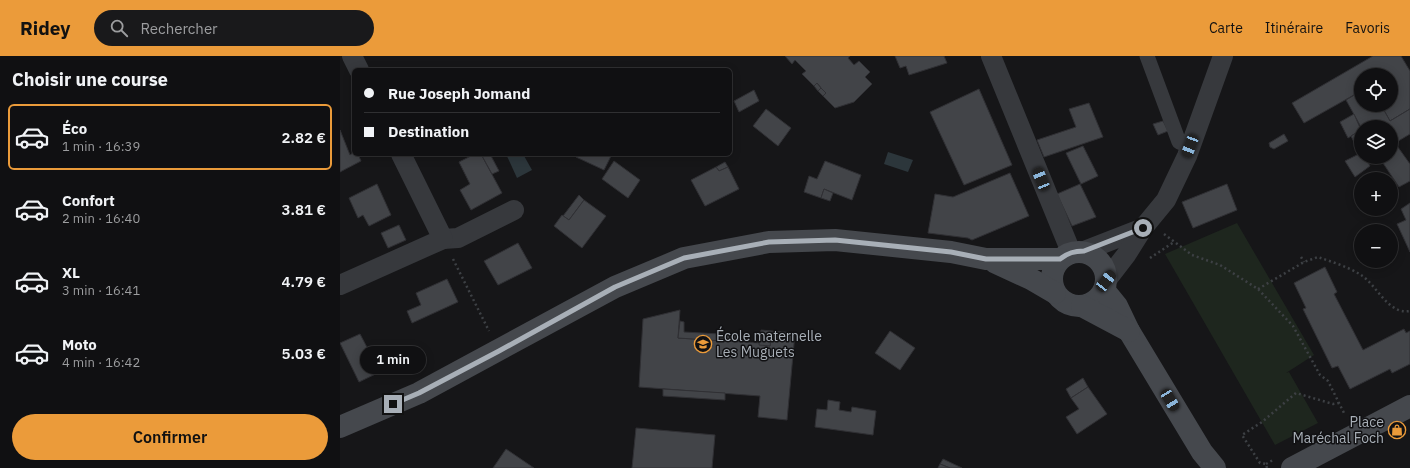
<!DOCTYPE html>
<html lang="fr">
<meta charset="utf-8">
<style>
:root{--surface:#101012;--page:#19191b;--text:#f1f3f6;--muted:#9c9d9f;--line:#303032;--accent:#eb9b3a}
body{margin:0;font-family:"IBM Plex Sans",sans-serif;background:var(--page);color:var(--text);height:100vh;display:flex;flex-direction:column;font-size:15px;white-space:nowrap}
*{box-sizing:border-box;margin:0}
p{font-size:13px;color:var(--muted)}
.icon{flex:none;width:22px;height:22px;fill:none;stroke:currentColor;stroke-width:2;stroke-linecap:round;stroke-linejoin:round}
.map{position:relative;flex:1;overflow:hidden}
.details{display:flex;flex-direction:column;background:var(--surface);width:340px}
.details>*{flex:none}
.banner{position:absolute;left:12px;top:12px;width:380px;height:88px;border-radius:6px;box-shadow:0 2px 10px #0003,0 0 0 1px var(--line);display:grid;align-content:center;height:88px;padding:0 12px;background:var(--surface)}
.fabs{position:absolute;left:1014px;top:12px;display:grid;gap:8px}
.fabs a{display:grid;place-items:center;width:44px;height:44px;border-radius:50%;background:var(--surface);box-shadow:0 2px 10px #0003,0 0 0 1px var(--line);font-size:20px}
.end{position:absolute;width:18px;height:18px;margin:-9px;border:5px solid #a8afb7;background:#111;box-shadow:0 0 0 2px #111}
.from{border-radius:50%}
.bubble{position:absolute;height:28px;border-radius:14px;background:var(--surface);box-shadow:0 2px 10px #0003,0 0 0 1px var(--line);font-size:13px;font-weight:600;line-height:28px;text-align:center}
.car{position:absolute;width:12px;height:24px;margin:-12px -6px;border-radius:5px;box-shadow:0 0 3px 1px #0007;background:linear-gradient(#222 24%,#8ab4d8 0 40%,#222 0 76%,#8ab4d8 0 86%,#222 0)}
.banner b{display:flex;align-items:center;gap:14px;height:38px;font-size:15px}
.banner b+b{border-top:1px solid var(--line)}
.banner i{width:10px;height:10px;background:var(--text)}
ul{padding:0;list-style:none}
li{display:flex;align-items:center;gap:12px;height:66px;margin:0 8px 6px;padding:0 4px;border:2px solid transparent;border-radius:6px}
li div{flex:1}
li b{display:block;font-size:15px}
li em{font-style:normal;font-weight:600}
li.on{border-color:var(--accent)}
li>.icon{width:36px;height:36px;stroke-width:1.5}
h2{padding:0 12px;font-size:18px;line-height:48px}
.action{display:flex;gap:8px;margin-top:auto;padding:8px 12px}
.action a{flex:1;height:46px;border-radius:24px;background:var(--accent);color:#111;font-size:16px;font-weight:600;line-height:46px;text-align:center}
header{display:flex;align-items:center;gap:24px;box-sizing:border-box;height:56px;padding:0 20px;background:var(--accent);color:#111}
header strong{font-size:19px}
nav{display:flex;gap:22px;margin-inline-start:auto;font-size:14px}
.search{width:280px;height:36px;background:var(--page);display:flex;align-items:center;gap:10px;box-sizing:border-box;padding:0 14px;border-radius:22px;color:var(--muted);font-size:15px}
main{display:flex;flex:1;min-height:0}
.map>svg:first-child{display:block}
.green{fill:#1e261e}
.water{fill:#2c363b}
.building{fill:#424448;stroke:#303034}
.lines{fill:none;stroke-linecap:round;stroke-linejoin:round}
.path{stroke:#3d4044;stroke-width:2.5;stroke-dasharray:2 3;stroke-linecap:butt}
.pedestrian{stroke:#37393d;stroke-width:15}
.minor{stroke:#37393d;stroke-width:20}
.secondary{stroke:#45484d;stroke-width:22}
.route{stroke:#a8afb7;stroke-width:5}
.labels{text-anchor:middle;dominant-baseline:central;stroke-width:3;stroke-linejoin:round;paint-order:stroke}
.poi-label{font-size:14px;fill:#a8afb7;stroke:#111113;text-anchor:start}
</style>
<header>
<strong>Ridey</strong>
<div class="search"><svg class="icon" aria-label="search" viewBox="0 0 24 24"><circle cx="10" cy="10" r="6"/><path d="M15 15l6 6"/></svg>Rechercher</div>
<nav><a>Carte</a><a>Itinéraire</a><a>Favoris</a></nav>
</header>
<main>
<section class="details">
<h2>Choisir une course</h2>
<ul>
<li class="on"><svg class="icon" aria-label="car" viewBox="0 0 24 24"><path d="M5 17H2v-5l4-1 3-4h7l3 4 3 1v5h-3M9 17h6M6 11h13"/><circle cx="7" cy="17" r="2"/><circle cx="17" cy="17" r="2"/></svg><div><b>Éco</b><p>1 min · 16:39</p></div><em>2.82 €</em></li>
<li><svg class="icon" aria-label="car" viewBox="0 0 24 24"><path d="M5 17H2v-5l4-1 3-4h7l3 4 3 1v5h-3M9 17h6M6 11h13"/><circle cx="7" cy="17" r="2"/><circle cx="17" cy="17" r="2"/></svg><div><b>Confort</b><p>2 min · 16:40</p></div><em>3.81 €</em></li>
<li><svg class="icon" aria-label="car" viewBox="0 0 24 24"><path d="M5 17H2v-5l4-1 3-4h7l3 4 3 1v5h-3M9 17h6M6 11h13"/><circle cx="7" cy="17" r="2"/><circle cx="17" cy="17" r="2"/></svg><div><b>XL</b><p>3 min · 16:41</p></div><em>4.79 €</em></li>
<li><svg class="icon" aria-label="car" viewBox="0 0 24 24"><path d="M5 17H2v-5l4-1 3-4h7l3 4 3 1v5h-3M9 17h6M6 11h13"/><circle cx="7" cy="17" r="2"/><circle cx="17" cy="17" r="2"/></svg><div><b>Moto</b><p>4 min · 16:42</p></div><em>5.03 €</em></li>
</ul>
<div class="action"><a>Confirmer</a></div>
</section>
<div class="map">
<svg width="1070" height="412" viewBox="0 0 1070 412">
<rect width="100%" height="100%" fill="#161618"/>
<path class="green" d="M 897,167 L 974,299 L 946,317 L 949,316 L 978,367 L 935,389 L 825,198 Z"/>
<g class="water">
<path d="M 548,96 L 573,104 L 568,116 L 544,108 Z"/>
<path d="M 166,98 L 183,98 L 192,114 L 177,122 Z"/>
</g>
<g class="building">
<path d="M 445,0 L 510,0 L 508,2 L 514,9 L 519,5 L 530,16 L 525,21 L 532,28 L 514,46 L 495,52 L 483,40 L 486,37 L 481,32 L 477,27 L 474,30 L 462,18 L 466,15 L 455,4 L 452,8 Z"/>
<path d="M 555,0 L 604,0 L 607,7 L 569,19 L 566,10 L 560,12 Z"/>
<path d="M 1033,0 L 1061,0 L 1070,15 L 1070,53 L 1050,65 L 1041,49 L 1051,49 L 1051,19 L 1021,19 L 1021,35 L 964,67 L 952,47 Z"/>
<path d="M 477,27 L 481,32 L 478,35 L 474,30 Z"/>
<path d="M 481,32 L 486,37 L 483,40 L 478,35 Z"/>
<path d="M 639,33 L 672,109 L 624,129 L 590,56 Z"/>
<path d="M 414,34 L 419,45 L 399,56 L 394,45 Z"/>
<path d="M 1021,35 L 1021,49 L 1041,49 L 1050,65 L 1070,53 L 1070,78 L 1055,87 L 1070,108 L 1070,125 L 1059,131 L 1039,101 L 1051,101 L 1051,71 L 1021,71 L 1006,44 Z"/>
<path d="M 749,47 L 763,81 L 704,101 L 697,84 L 736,71 L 729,53 Z"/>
<path d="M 426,53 L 451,72 L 438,90 L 413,70 Z"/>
<path d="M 1014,58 L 1021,74 L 1008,82 L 1000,66 Z"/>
<path d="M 823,65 L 828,75 L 818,79 L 813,68 Z"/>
<path d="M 0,74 L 10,99 L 14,96 L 14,98 L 18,98 L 21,105 L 0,116 Z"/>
<path d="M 1021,74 L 1021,88 L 1016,90 L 1011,80 Z"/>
<path d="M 944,78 L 948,85 L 934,93 L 930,91 L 929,87 Z"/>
<path d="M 743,90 L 758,120 L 741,128 L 726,97 Z"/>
<path d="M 1021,97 L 1021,101 L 1025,101 L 1030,110 L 1015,121 L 1005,105 Z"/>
<path d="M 135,98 L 141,98 L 162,137 L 131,154 L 120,134 L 130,128 L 119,106 Z"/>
<path d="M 141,98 L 150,98 L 159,115 L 152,118 Z"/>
<path d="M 238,98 L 272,98 L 264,114 L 236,101 Z"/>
<path d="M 274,105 L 300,124 L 288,142 L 262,123 Z"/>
<path d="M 485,105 L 521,119 L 512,144 L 484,133 L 481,142 L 464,136 L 469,120 L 477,123 Z"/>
<path d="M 385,106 L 388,111 L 379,115 L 376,111 Z"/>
<path d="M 376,111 L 379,115 L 388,111 L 399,133 L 365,150 L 351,124 Z"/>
<path d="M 670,117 L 689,160 L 632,184 L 628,182 L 588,177 L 595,138 L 613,141 Z"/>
<path d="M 37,128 L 51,159 L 29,170 L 23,159 L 18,162 L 9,142 Z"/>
<path d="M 740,128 L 756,161 L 732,170 L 717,138 Z"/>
<path d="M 887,128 L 897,154 L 853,172 L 842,146 Z"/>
<path d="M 484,133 L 493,137 L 490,145 L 481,142 Z"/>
<path d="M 239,139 L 244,144 L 229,164 L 223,160 Z"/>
<path d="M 244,144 L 266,160 L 242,192 L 214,170 L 222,159 L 229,164 Z"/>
<path d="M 1070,147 L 1070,196 L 1057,168 L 1066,164 L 1061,153 Z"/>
<path d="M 59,169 L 66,184 L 48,192 L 41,177 Z"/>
<path d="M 178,187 L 192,212 L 158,229 L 144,205 Z"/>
<path d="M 985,211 L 997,236 L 994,238 L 1023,294 L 1064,273 L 1066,277 L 1070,275 L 1070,308 L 1052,317 L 1050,313 L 1010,333 L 998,310 L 992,312 L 963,253 L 966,252 L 954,227 Z"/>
<path d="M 107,223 L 118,246 L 72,267 L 67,255 L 81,249 L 76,237 Z"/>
<path d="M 340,254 L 338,282 L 420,287 L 430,290 L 432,275 L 455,277 L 447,364 L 418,361 L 420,340 L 299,331 L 303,263 Z"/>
<path d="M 340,265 L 344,266 L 344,276 L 398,279 L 398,286 L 338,282 Z"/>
<path d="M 421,274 L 432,275 L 430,290 L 419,289 Z"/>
<path d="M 550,275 L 575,292 L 560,314 L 535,297 Z"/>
<path d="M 20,278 L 30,297 L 38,294 L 48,312 L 19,326 L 0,287 Z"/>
<path d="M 743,322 L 748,331 L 731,342 L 726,333 Z"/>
<path d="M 748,331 L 767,358 L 737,378 L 726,361 L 739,353 L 731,342 Z"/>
<path d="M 323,333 L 385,337 L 385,344 L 323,340 Z"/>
<path d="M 488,344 L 500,346 L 499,354 L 511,356 L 512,351 L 536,355 L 533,379 L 475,371 L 477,353 L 487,354 Z"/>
<path d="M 296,372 L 375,379 L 372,412 L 292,412 Z"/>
<path d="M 166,393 L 194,412 L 153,412 Z"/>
<path d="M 603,403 L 622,412 L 610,412 L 600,408 Z"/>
<path d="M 600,408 L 610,412 L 598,412 Z"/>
</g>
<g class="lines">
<g class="path">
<path d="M 824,178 L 852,199 L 880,209 L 918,233 L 953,270 L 980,319 L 988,325 L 1005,359"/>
<path d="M 961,201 L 964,206"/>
<path d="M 810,202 L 834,186"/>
<path d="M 113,203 L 149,275"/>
<path d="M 918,233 L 964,206 L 978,201 C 992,206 1009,211 1021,219 C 1037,229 1048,259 1070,255"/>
<path d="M 926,408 L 933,404"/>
<path d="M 927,412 L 926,408 L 920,407 L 902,379 L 922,366 L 956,337 L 993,348 L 999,347"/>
</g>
<path class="pedestrian" d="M 807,0 L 839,86 L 850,90"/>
<g class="minor">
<path d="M 12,0 L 19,14"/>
<path d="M 651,0 L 731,196"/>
<path d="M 103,183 L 118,182 L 174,154"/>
<path d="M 744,195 L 803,172"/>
<path d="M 766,225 L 786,199 L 803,172 L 826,144 L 847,100 L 883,0"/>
<path d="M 0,229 L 103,183 L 61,98"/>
</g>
<g class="secondary">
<circle cx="739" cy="223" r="27"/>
<path d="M 654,206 L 691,223 L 715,237"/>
<path d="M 764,234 L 777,250 L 789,275 L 862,396 L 875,412"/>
<path d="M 742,250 L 789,275"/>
<path d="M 0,371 L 79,337 L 275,231 L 344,202 L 429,186 L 495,184 L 611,196 L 646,203 L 720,203"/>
<path d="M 952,412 L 1070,350"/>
</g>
</g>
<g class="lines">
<path class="route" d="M 53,348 L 79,337 L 159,295 L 275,231 L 344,202 L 429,186 L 495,184 L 611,196 L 646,203 L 720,203 C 728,197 734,195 744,195 L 803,172"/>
</g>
<defs>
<symbol id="school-ring" viewBox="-11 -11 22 22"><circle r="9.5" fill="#111113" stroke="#eb9b3a" stroke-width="1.5"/><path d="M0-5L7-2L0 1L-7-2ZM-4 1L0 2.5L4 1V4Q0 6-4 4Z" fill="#eb9b3a"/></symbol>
<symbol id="shop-ring" viewBox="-11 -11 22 22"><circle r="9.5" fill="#111113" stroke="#eb9b3a" stroke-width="1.5"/><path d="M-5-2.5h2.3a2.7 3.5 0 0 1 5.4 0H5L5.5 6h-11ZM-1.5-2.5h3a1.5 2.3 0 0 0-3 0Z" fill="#eb9b3a"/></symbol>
</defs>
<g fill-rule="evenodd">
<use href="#school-ring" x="353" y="278" width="20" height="20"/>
<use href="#shop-ring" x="1047" y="364" width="20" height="20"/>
</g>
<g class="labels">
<g class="poi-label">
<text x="376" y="280">École maternelle<tspan x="376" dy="16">Les Muguets</tspan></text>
<text x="1044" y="366" text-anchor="end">Place<tspan x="1044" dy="16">Maréchal Foch</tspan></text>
</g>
</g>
</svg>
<div class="fabs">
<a><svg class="icon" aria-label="locate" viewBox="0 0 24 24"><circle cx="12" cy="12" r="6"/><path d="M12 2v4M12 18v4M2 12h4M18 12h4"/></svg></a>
<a><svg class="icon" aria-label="layers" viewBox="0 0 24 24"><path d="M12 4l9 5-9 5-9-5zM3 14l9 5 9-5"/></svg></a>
<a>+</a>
<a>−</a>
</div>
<i class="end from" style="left:803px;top:172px"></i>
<i class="end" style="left:53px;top:348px"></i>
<div class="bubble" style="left:20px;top:290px;width:66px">1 min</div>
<i class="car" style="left:850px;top:90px;rotate:201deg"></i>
<i class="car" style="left:701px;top:123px;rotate:338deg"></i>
<i class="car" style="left:766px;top:225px;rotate:38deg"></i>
<i class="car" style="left:830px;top:344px;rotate:149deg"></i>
<div class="banner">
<b><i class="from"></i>Rue Joseph Jomand</b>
<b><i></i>Destination</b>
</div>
</div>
</main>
